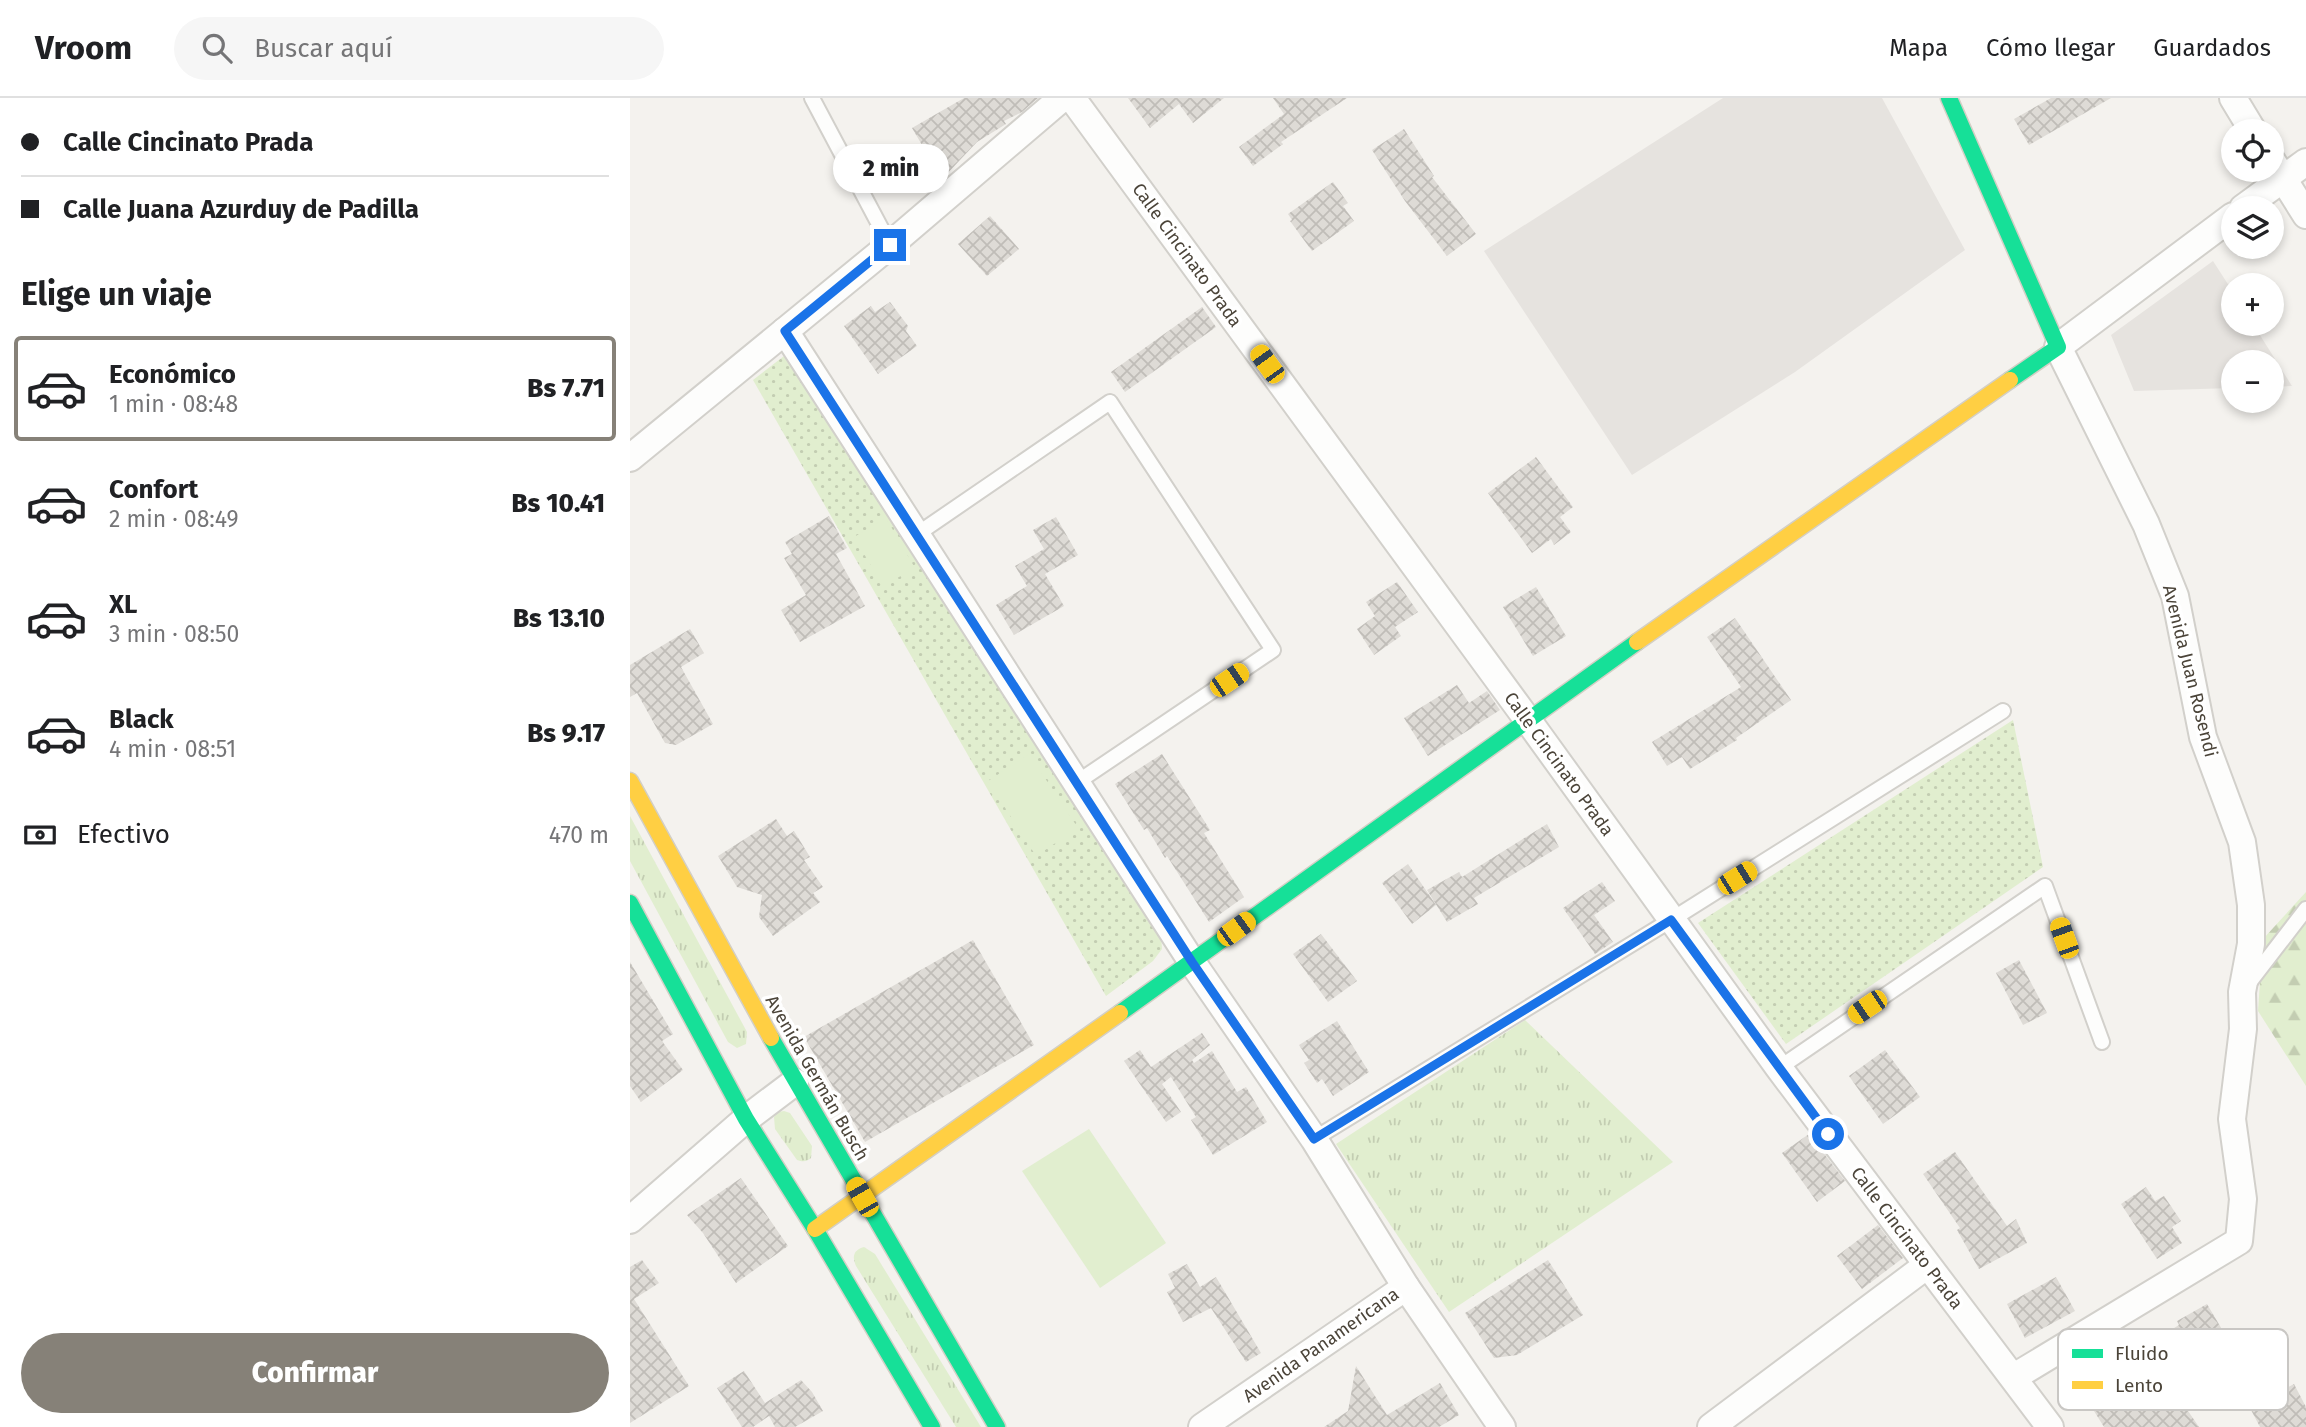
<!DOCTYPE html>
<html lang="es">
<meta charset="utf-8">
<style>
:root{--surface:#fff;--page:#f6f6f6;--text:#202124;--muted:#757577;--line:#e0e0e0;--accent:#868178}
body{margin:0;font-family:"Fira Sans",sans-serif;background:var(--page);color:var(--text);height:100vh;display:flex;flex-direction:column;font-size:26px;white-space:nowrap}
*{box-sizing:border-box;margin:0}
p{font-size:23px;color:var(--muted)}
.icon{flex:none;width:38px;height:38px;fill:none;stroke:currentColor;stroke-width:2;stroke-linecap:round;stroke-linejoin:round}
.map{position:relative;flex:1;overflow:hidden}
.drawer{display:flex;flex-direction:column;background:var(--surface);width:630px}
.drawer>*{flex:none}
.banner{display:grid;align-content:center;height:154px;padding:0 21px;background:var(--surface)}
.fabs{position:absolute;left:1591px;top:21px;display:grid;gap:14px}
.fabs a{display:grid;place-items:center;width:63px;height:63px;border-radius:50%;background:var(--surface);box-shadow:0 4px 10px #0003;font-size:35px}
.end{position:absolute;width:32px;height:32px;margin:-16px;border:9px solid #1a73e8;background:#fff;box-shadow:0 0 0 4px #fff}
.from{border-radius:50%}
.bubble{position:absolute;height:49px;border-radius:24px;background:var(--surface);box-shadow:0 4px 10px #0003;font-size:23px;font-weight:800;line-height:49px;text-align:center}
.car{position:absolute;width:21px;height:42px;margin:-21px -10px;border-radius:9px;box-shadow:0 0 5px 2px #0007;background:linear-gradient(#f5c518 24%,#345 0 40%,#f5c518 0 76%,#345 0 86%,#f5c518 0)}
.banner b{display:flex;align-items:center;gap:24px;height:66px;font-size:26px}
.banner b+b{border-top:2px solid var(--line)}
.banner i{width:18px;height:18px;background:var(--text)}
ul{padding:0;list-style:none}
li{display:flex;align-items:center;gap:21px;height:105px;margin:0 14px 10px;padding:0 7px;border:4px solid transparent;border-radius:7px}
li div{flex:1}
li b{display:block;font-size:26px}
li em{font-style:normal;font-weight:800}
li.selected{border-color:var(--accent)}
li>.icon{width:63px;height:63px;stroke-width:1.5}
h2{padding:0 21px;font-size:32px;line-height:84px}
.pay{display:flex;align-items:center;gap:18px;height:77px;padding:0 21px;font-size:26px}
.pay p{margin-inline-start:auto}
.primary-button{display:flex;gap:14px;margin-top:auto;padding:14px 21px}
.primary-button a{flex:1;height:80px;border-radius:42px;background:var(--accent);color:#fff;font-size:28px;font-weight:800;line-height:80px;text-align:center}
header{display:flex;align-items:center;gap:42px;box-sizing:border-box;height:98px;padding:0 35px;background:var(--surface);border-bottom:2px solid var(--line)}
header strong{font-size:33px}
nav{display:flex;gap:38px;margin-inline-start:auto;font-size:24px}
.search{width:490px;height:63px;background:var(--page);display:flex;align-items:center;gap:18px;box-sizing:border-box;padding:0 24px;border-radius:38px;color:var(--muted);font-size:26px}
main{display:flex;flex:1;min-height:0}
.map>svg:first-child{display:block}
.grass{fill:url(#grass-tufts)}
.forest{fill:url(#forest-firs)}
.park{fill:url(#park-dots)}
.pitch{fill:#e1eecf}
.parking{fill:#e6e3df}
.building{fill:url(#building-cross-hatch)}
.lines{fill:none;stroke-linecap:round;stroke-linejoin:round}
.lane-casing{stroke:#d2d0cb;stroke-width:18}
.street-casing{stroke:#d2d0cb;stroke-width:30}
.fast-casing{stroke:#d3cfc5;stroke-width:19}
.slow-casing{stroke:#d3cfc5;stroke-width:19}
.lane{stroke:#fdfdfc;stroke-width:14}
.street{stroke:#fdfdfc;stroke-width:26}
.fast{stroke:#16e098;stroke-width:16}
.slow{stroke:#ffcf43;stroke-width:16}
.route{stroke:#1a73e8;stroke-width:9}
.labels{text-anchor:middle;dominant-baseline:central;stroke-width:7;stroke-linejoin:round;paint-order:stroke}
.street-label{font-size:18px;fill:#4b4439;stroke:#fff}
.key{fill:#fff;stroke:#c9c7c4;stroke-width:2}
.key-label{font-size:19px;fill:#4b4439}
</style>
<header>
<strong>Vroom</strong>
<div class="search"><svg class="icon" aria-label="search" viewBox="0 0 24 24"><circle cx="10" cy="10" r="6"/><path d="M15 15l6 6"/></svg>Buscar aquí</div>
<nav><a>Mapa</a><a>Cómo llegar</a><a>Guardados</a></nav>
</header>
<main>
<section class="drawer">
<div class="banner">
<b><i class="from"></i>Calle Cincinato Prada</b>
<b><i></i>Calle Juana Azurduy de Padilla</b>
</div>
<h2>Elige un viaje</h2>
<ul>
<li class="selected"><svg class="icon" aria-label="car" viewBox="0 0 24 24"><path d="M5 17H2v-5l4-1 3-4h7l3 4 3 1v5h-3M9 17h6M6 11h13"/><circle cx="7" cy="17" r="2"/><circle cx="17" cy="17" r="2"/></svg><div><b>Económico</b><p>1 min · 08:48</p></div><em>Bs 7.71</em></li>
<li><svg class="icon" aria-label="car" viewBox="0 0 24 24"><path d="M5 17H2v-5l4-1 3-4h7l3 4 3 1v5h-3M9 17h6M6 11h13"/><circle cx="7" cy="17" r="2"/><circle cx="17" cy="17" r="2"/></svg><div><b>Confort</b><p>2 min · 08:49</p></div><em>Bs 10.41</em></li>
<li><svg class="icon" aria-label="car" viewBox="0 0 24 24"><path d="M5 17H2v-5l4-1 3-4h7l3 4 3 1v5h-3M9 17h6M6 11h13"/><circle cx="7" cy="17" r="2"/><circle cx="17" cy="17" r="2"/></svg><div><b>XL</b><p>3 min · 08:50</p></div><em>Bs 13.10</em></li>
<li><svg class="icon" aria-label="car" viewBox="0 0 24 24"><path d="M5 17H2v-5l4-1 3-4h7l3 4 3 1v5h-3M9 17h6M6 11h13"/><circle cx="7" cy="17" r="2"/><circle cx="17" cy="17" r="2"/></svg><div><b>Black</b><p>4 min · 08:51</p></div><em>Bs 9.17</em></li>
</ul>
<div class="pay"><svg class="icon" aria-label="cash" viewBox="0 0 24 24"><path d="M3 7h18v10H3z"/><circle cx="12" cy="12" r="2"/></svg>Efectivo<p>470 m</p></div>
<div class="primary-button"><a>Confirmar</a></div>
</section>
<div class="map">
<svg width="1676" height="1329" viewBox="0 0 1676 1329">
<defs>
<pattern id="grass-tufts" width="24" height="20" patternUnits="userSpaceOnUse" patternTransform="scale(1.75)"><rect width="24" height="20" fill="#e1eecf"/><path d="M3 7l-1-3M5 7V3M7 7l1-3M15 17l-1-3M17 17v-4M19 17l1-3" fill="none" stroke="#c3cdb2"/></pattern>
<pattern id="forest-firs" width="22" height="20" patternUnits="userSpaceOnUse" patternTransform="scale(1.75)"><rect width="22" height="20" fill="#e1eecf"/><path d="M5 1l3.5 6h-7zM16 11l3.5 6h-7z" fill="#c3cdb2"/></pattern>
<pattern id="park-dots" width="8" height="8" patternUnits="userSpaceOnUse" patternTransform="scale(1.75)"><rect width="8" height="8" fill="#e1eecf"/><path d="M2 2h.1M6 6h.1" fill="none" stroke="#c3cdb2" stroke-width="1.8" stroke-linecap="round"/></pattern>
<pattern id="building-cross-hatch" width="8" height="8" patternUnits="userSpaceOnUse" patternTransform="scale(1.75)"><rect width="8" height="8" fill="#dedbd6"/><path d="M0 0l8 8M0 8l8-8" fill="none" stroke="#c0bdb8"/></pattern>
</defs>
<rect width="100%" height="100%" fill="#f4f2ee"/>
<g class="grass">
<path d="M 0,718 L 117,934 L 116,946 L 107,950 L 98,944 L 0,763 Z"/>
<path d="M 895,922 L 1043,1064 L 819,1214 L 706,1046 Z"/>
<path d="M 154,1013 L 160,1015 L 182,1048 L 181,1060 C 176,1064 173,1064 167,1062 L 145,1031 L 144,1019 L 148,1014 Z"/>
<path d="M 234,1149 L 245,1156 L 351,1329 L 326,1329 L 226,1168 C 222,1159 223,1152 234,1149 Z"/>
</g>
<path class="forest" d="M 1676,794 L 1676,988 L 1628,913 L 1633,841 Z"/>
<g class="park">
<path d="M 154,258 L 163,259 L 531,836 L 532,851 L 523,863 L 476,898 L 123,282 Z"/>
<path d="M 1383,622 L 1413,769 L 1156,946 L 1068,825 Z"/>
</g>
<g class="pitch">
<path d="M 256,420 L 285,470 L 253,488 L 224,439 Z"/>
<path d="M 399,656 L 448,730 L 406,758 L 358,683 Z"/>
<path d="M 459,1031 L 536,1145 L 470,1190 L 392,1073 Z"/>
</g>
<g class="parking">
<path d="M 1093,0 L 1252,0 L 1335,152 L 1165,274 L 1002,377 L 854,153 Z"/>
<path d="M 1583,163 L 1603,194 L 1603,226 L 1623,226 L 1662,288 L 1642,289 L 1642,264 L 1603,264 L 1603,290 L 1504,293 L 1481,237 Z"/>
</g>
<g class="building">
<path d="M 334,0 L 408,0 L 392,14 L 374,23 L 376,26 L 347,44 L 312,81 L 282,30 Z"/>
<path d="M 498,0 L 594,0 L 563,25 L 549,6 L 520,30 Z"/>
<path d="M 643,0 L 717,0 L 651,44 L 653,46 L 623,68 L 609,49 L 654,16 Z"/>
<path d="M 1421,0 L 1481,0 L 1399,47 L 1384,21 Z"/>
<path d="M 774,31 L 804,78 L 802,79 L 846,136 L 817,158 L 775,103 L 742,52 Z"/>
<path d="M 703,84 L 718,105 L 713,108 L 724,123 L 682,153 L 660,123 L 662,122 L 658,116 Z"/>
<path d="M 360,118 L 389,151 L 357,178 L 328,146 Z"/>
<path d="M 260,204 L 278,228 L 276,233 L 287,248 L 248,276 L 214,228 L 241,208 L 245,214 Z"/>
<path d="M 572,209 L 586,229 L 495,294 L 481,274 Z"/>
<path d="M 906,359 L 943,409 L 930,419 L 941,434 L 924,447 L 921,441 L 902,455 L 858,395 Z"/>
<path d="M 199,418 L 217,450 L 206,456 L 235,508 L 170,544 L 151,512 L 176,497 L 154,460 L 162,456 L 155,444 Z"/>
<path d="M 426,419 L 448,457 L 415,476 L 434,508 L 384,537 L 366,507 L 397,488 L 385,468 L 414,451 L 403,432 Z"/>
<path d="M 767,484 L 788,514 L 765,529 L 771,538 L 744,557 L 727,531 L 745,518 L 736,504 Z"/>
<path d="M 906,489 L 936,538 L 903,558 L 873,509 Z"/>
<path d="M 1105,520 L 1161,602 L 1106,640 L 1107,642 L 1060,671 L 1052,659 L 1037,668 L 1022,644 L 1111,589 L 1077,539 Z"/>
<path d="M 60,531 L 74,555 L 51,569 L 83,626 L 46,647 L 35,645 L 7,595 L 0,599 L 0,567 Z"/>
<path d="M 827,587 L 839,605 L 857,593 L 870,612 L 798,658 L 774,620 Z"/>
<path d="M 532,656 L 580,732 L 574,735 L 614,799 L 579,824 L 537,758 L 535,760 L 517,730 L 514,732 L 485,686 Z"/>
<path d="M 146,721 L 157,738 L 164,733 L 180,759 L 174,762 L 193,789 L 183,795 L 190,804 L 143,838 L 129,819 L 132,797 L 107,789 L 88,758 Z"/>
<path d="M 917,726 L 929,749 L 844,800 L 848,806 L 817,824 L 797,792 L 829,774 L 832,779 Z"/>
<path d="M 778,766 L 806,807 L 782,826 L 752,785 Z"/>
<path d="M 972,784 L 985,803 L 964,817 L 983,844 L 965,856 L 933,810 Z"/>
<path d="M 691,836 L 727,883 L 698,904 L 663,856 Z"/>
<path d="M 343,842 L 404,947 L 235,1044 L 174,939 Z"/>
<path d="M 1389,862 L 1417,915 L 1393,927 L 1366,875 Z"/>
<path d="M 0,864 L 43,936 L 32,943 L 53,972 L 11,1004 L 0,988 Z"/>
<path d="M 707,923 L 739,974 L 703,998 L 692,981 L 687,985 L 674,965 L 679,962 L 669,947 Z"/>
<path d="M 572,935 L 580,947 L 562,962 L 564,965 L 582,953 L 607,994 L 616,989 L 637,1024 L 583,1057 L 561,1022 L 566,1019 L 541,979 L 532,986 L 551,1014 L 536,1024 L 494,963 L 510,952 L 521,969 Z"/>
<path d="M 1255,952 L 1290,999 L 1253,1026 L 1219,978 Z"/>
<path d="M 1179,1036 L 1215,1083 L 1187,1104 L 1152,1055 Z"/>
<path d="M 1325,1054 L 1377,1128 L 1386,1121 L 1397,1145 L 1349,1171 L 1327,1132 L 1330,1130 L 1293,1076 Z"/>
<path d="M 111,1080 L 158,1148 L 106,1185 L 73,1135 L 57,1117 Z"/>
<path d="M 1516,1089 L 1525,1103 L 1534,1098 L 1551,1123 L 1542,1129 L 1552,1145 L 1527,1161 L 1491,1106 Z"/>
<path d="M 1248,1127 L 1273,1160 L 1232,1191 L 1207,1158 Z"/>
<path d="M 12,1162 L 29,1185 L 4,1201 L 59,1288 L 0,1325 L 0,1169 Z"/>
<path d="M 918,1162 L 953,1217 L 887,1257 L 864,1260 L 835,1215 Z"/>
<path d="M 557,1166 L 570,1189 L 586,1179 L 631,1255 L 616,1264 L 581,1210 L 553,1224 L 537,1194 L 545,1190 L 538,1176 Z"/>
<path d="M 1426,1179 L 1445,1213 L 1395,1240 L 1377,1206 Z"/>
<path d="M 1577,1206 L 1603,1250 L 1569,1269 L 1570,1271 L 1543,1291 L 1569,1329 L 1474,1329 L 1449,1289 L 1549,1227 L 1547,1223 Z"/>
<path d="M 726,1268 L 757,1317 L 810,1285 L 829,1317 L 809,1329 L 694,1329 L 718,1313 Z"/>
<path d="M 114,1273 L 135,1305 L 171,1282 L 182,1294 L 193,1313 L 165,1329 L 145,1329 L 139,1318 L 123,1329 L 112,1329 L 87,1290 Z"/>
<path d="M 1664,1286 L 1676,1309 L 1676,1329 L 1630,1329 L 1620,1310 Z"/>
</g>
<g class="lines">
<defs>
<g id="lane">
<path d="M 182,0 L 260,147"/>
<path d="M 286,437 L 480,304 L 643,552 L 446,685"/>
<path d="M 1619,885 L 1676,811"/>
<path d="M 1149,970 L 1415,788 L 1472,944"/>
<path d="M 684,1041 L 1041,822 L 1373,613"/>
</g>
<g id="street">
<path d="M 442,0 L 897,621 L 1149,970 L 1420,1329"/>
<path d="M 1603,0 L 1623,33"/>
<path d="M 1642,63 L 1676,117"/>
<path d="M 1613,110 L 1676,64"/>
<path d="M 155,233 L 562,864 L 684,1041 L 776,1189 L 872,1329"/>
<path d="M 0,360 L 260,147 L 432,0"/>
<path d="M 0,1122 L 116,1021 L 165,984"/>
<path d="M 1384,1279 L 1609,1143 L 1613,1101 L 1602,1021 L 1613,931 L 1612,894 L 1621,846 L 1621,807 L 1612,744 L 1573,639 L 1545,498 L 1516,426 L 1428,249 L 1603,118"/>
<path d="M 572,1329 L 776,1189"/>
<path d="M 1081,1329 L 1296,1168"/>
</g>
<g id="fast">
<path d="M 1319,0 L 1428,249 L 1380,282"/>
<path d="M 0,805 L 116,1021 L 185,1131 L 302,1329"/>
<path d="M 490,915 L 1007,544"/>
<path d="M 141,940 L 367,1329"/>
</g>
<g id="slow">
<path d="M 1007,544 L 1380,282"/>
<path d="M 0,683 L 141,940"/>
<path d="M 185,1131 L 490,915"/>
</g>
</defs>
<use href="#lane" class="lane-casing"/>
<use href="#street" class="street-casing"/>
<use href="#fast" class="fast-casing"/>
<use href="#slow" class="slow-casing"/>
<use href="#lane" class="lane"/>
<use href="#street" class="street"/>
<use href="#fast" class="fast"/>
<use href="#slow" class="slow"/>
</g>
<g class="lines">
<path class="route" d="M 260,147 L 155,233 L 562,864 L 684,1041 L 1041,822 L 1198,1036"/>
</g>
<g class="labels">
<g class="street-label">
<text transform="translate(557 157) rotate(54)">Calle Cincinato Prada</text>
<text transform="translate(1560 573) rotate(76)">Avenida Juan Rosendi</text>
<text transform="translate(929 666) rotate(54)">Calle Cincinato Prada</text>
<text transform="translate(187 980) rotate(60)">Avenida Germán Busch</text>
<text transform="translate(1277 1140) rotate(53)">Calle Cincinato Prada</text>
<text transform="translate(691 1247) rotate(-35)">Avenida Panamericana</text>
</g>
</g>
<rect x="1428" y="1231" width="230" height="81" rx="10" class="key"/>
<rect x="1442" y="1251" width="31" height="9" fill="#16e098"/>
<rect x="1442" y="1283" width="31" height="8" fill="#ffcf43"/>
<g class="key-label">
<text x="1485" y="1262">Fluido</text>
<text x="1485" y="1294">Lento</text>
</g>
</svg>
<div class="fabs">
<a><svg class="icon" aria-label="locate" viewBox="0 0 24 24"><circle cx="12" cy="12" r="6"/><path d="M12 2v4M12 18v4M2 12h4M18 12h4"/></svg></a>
<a><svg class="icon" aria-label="layers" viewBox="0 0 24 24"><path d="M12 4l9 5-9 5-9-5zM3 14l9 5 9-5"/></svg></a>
<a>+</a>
<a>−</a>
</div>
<i class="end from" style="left:1198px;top:1036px"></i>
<i class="end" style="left:260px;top:147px"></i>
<div class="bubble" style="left:203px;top:46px;width:116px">2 min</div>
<i class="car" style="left:637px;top:266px;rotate:324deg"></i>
<i class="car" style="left:599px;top:582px;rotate:56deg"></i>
<i class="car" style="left:1107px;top:780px;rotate:58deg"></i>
<i class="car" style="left:606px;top:831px;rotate:54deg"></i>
<i class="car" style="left:1434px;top:840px;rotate:340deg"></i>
<i class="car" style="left:1237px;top:909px;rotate:236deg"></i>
<i class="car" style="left:232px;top:1099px;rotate:330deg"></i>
</div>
</main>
